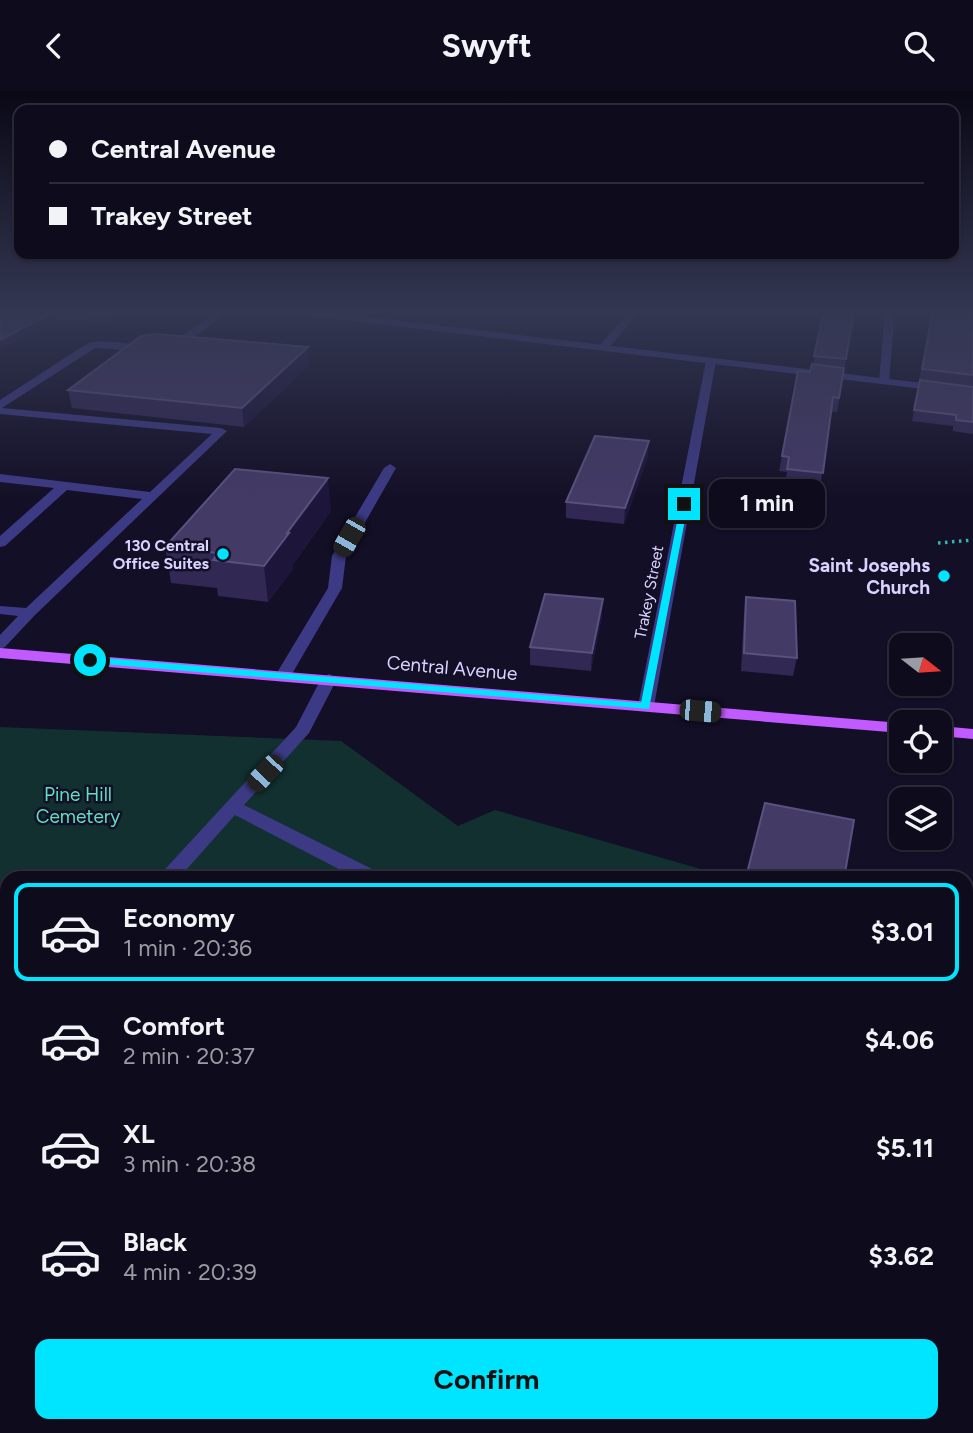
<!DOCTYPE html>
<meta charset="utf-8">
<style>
:root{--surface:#0e0b1c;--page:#1c1929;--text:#f1f3f6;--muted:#9b9ba3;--line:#2e2b3b;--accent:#00e5ff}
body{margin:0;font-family:Figtree,sans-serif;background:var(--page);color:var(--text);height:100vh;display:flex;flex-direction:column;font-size:26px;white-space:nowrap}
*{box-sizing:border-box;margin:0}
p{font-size:23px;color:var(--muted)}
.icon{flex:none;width:38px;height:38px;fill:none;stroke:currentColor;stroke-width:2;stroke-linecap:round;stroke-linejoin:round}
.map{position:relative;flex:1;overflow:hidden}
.details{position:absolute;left:0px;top:780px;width:973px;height:562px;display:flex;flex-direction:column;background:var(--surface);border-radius:21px 21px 0 0;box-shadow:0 2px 5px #0004,0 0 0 2px var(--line)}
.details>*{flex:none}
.hud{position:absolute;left:14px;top:14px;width:945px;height:154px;border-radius:14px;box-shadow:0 2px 5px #0004,0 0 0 2px var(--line);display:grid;align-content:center;height:154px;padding:0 35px;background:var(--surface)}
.needle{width:46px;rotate:107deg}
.controls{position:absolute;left:889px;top:542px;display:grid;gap:14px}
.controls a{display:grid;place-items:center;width:63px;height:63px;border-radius:14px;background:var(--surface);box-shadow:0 2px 5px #0004,0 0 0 2px var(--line);font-size:35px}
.end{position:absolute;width:32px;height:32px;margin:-16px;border:9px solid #00e5ff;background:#111;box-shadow:0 0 0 4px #111}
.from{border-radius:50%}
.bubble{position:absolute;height:49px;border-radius:14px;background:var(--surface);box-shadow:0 2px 5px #0004,0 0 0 2px var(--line);font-size:23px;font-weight:700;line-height:49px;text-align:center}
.car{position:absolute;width:21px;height:42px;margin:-21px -10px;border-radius:9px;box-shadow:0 0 5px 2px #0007;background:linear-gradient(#222 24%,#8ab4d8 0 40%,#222 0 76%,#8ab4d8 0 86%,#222 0)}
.hud b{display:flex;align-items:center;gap:24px;height:66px;font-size:26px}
.hud b+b{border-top:2px solid var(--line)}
.hud i{width:18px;height:18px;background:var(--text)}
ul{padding:12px 0 0;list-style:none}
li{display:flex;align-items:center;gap:21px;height:98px;margin:0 14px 10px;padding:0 21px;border:4px solid transparent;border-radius:14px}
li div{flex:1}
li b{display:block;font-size:26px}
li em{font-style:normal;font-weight:700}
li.active{border-color:var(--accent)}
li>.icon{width:63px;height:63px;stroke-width:1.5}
.cta{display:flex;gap:14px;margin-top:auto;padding:14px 35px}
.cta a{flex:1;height:80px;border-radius:14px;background:var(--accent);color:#111;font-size:28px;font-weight:700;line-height:80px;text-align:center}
header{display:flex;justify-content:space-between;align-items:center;height:91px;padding:0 35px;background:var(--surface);font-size:32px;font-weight:700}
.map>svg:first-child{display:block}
.green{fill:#12302f}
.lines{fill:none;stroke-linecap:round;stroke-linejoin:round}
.path{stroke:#2fb8b0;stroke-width:3.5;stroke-dasharray:2.5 4.5;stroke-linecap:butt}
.service{fill:#3d3a85;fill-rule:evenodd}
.minor{fill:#3d3a85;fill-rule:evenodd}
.tertiary{fill:#3d3a85;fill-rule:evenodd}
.primary{fill:#c25bff;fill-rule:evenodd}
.wall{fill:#312854}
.shaded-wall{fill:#1d163a}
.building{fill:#433a66;stroke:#5a527e;stroke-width:2}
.route{fill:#00e5ff}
.poi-dot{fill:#00e5ff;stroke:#130f26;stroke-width:2.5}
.labels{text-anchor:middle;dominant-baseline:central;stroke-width:5;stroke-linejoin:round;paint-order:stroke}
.far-poi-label{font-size:16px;font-weight:bold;fill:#d9d4ff;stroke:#130f26;text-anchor:end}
.far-street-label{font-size:16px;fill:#d9d4ff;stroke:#130f26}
.poi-label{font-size:19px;font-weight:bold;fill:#d9d4ff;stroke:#130f26;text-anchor:end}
.street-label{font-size:19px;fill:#d9d4ff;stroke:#130f26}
.park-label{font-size:19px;fill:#5fe0c0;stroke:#130f26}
</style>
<header><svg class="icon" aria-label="back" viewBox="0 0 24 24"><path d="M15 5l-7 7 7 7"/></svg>Swyft<svg class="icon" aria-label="search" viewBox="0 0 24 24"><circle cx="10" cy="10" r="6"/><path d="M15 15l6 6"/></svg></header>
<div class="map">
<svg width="973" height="1342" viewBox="0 0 973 1342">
<rect width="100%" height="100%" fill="#130f26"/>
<path class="green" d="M 0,636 L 341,650 L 458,735 L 495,719 L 732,787 L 7,788 L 7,1335 L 966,1335 L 966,855 L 973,857 L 973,1342 L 0,1342 Z"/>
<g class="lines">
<path class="path" d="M 938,452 L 973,449"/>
<g class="service">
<path d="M 217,220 L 228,220 L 200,242 L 172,256 L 146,260 L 95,257 L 2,317 L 221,337 L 227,340 L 34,525 L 5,556 L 0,558 L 0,544 L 18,525 L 0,523 L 0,515 L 26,517 L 142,408 L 67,399 L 5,455 L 0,456 L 0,445 L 54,397 L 0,391 L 0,383 L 150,401 L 212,343 L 0,323 L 0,309 L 88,252 C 107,248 125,253 143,254 C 172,255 195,237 217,220 Z"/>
<path d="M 630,220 L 640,220 L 607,259 L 599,259 L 599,255 Z"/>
<path d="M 390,373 L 396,377 L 346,465 L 342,497 L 289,588 L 277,588 L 275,585 L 328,497 L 332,465 L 384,377 Z"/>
<path d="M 329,583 L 337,588 L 309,642 L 244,714 L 382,783 L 385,788 L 358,788 L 235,724 L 178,788 L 156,788 L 296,636 L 321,588 Z"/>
<path d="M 7,946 L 7,969 L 0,971 L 0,948 Z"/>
<path d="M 966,1188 L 973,1191 L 973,1219 L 966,1216 Z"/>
<path d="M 0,1286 L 7,1289 L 7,1321 L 0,1319 Z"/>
<path d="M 20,1335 L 54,1335 L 57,1342 L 23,1342 Z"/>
<path d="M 523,1335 L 559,1335 L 562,1342 L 526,1342 Z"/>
</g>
<g class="minor">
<path d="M 885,220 L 895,220 L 889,290 L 884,293 L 879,290 Z"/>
<path d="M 711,267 L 716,270 L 654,615 L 646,620 L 638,615 L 706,270 Z"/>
</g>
<path class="tertiary" d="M 289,220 L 318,220 L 973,298 L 973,304 L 294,223 Z"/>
<g class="primary">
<path d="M 0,557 L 901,632 L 901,642 L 0,567 Z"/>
<path d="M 940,635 L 973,638 L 973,648 L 940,645 Z"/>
</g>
</g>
<g class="wall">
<path d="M 0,220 L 133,220 L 110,233 L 56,228 Z"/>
<path d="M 788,220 L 854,220 L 837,321 L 831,321 L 820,398 L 785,394 L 787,381 L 779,380 L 782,365 L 813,274 L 824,223 Z"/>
<path d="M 933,220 L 973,220 L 973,295 L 919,289 Z"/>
<path d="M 309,274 L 244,336 L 72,317 L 68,299 Z"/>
<path d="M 920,289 L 973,296 L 973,343 L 953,340 L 953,335 L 912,330 Z"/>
<path d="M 648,365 L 624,433 L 566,427 L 566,411 Z"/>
<path d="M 331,420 L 292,475 L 293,478 L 268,511 L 218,505 L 217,497 L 171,492 L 165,456 Z"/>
<path d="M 746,506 L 797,567 L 793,585 L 741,580 L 744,523 Z"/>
<path d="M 602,525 L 591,580 L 530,574 L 530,556 Z"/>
</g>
<g class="shaded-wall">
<path d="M 55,220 L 56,228 L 0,258 L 0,249 Z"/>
<path d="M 118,220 L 133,220 L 110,233 L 109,225 Z"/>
<path d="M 308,256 L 309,274 L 244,336 L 242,317 Z"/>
<path d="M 649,350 L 648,365 L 624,433 L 625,417 Z"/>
<path d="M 328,387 L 331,420 L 292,475 L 293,478 L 268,511 L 264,475 Z"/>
<path d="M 603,508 L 602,525 L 591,580 L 592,562 Z"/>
</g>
<g class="building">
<path d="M 0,220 L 118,220 L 109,225 L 55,220 L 0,249 Z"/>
<path d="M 824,220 L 854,220 L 846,268 L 814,265 Z"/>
<path d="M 933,220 L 973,220 L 973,284 L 922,278 Z"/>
<path d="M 157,243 L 308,256 L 242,317 L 68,299 L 141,245 Z"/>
<path d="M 812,273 L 844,277 L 839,307 L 833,306 L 823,382 L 787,378 L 789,366 L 782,365 L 798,280 L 810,281 Z"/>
<path d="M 920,289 L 973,296 L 973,331 L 956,329 L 956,324 L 914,319 Z"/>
<path d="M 595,345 L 649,350 L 625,417 L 566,411 Z"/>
<path d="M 235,378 L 328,387 L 287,442 L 289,442 L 264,475 L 213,469 L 218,462 L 165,456 Z"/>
<path d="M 545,503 L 603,508 L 592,562 L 530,556 Z"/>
<path d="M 746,506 L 795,510 L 797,567 L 744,562 Z"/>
<path d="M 765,712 L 854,729 L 844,788 L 754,788 L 746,786 Z"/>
</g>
<linearGradient id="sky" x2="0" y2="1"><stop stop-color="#0a0815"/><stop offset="0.54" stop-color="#333752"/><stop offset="1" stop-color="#333752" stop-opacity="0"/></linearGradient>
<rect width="973" height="408" fill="url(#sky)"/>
<path class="route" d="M 681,411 L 688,413 L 649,618 L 90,572 L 85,569 L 90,566 L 641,612 Z"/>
<g class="poi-dot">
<circle cx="223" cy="463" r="7"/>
<circle cx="944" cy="485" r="7"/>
</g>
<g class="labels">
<g class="far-poi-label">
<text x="209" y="454">130 Central<tspan x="209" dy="18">Office Suites</tspan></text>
</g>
<g class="far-street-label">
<text transform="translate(649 501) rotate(-79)">Trakey Street</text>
</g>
<g class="poi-label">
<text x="930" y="474">Saint Josephs<tspan x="930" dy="22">Church</tspan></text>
</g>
<g class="street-label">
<text transform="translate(452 577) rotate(5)">Central Avenue</text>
</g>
<g class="park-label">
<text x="78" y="703">Pine Hill<tspan x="78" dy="22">Cemetery</tspan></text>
</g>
</g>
</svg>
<div class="controls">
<a><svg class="needle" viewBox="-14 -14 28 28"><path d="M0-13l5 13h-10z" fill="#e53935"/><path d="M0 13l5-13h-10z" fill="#9b9ba3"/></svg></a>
<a><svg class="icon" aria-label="locate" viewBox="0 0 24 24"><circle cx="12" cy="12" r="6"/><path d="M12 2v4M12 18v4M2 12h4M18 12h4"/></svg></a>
<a><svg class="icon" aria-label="layers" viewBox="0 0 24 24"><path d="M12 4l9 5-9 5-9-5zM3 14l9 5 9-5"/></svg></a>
</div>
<i class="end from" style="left:90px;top:569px"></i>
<i class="end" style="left:684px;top:413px"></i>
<div class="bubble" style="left:709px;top:388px;width:116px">1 min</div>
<i class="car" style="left:349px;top:446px;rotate:210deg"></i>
<i class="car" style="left:700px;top:620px;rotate:95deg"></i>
<i class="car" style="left:265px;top:682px;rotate:223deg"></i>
<div class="hud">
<b><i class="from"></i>Central Avenue</b>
<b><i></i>Trakey Street</b>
</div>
<section class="details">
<ul>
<li class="active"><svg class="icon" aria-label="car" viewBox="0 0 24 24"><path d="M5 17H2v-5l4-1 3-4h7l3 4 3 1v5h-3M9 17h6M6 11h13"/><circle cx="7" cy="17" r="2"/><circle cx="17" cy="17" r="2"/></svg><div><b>Economy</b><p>1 min · 20:36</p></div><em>$3.01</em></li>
<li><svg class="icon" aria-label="car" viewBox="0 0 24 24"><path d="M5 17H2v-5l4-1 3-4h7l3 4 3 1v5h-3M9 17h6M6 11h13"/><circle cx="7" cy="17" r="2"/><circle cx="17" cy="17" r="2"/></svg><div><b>Comfort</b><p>2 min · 20:37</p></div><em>$4.06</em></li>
<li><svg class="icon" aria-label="car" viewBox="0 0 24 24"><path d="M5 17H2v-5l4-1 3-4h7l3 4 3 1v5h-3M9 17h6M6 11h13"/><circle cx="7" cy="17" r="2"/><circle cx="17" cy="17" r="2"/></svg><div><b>XL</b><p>3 min · 20:38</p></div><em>$5.11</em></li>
<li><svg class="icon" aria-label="car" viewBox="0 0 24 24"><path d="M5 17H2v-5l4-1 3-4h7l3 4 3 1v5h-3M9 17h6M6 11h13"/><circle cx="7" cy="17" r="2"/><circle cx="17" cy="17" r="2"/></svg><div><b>Black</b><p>4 min · 20:39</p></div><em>$3.62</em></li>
</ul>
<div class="cta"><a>Confirm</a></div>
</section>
</div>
